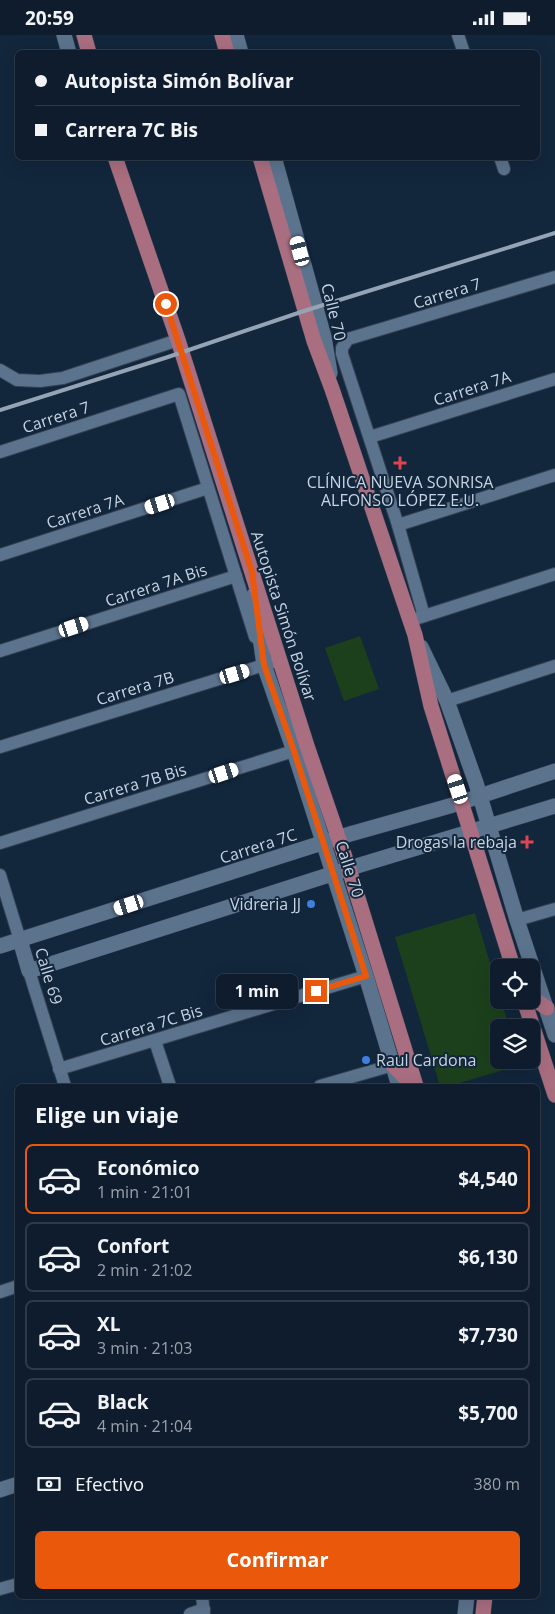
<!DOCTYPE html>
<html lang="es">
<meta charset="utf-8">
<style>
:root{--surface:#0e1c2d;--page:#172535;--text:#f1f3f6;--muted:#9ba1aa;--line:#2e3a49;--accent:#ea580c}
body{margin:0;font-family:"Open Sans",sans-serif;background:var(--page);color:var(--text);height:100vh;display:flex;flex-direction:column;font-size:19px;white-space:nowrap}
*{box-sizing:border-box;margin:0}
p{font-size:16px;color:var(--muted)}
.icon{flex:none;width:28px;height:28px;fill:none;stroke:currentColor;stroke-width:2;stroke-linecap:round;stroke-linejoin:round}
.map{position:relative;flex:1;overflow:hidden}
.sheet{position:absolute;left:15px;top:1049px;width:525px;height:515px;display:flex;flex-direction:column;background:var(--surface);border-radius:8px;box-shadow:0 5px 20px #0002,0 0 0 1px var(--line)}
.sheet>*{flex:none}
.guide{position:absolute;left:15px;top:15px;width:525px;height:110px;border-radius:8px;box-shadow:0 5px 20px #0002,0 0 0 1px var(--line);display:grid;align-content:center;height:110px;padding:0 20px;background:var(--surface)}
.tools{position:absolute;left:490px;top:924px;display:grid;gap:10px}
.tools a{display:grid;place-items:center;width:50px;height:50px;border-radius:8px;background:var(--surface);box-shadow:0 5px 20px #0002,0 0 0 1px var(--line);font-size:25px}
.end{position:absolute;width:22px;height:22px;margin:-11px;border:6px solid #ea580c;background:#fff;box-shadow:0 0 0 2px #fff}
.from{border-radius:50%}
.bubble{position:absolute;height:35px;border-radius:8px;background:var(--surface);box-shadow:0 5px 20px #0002,0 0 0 1px var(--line);font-size:16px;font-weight:700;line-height:35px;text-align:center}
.car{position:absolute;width:15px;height:30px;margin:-15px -8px;border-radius:6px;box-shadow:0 0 4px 1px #0007;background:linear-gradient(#fff 24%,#345 0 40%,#fff 0 76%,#345 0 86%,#fff 0)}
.guide b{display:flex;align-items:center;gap:18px;height:48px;font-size:19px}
.guide b+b{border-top:1px solid var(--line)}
.guide i{width:12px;height:12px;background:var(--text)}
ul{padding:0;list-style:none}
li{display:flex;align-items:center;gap:15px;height:70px;margin:0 10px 8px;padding:0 10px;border:2px solid var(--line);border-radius:8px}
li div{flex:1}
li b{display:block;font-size:19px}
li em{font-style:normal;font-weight:700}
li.selected{border-color:var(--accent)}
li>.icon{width:45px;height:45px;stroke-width:1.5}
h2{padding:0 20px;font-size:22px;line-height:60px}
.pay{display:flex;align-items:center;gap:12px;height:55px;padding:0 20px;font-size:19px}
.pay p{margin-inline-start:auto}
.action{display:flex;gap:10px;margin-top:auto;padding:10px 20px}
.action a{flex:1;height:58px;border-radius:8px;background:var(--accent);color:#fff;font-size:20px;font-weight:700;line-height:58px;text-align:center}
.status{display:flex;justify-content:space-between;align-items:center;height:35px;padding:0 25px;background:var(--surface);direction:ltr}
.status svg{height:14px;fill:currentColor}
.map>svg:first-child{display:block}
.green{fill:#1c401c}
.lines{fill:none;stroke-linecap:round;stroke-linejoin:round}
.minor-casing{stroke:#344154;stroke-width:14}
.tertiary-casing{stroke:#344154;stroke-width:16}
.trunk-casing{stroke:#344154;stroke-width:16}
.minor{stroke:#5c738d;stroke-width:12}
.tertiary{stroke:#5c738d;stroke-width:15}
.trunk{stroke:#a96e80;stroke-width:15}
.rail{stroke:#95a4b4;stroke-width:4}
.route{stroke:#ea580c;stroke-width:6}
.health-dot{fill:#e0444e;stroke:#12263c;stroke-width:2}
.shop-dot{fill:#3f7fe0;stroke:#12263c;stroke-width:2}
.labels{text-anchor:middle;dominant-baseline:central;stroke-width:4;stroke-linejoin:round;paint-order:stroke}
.street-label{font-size:16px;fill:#c7d4e2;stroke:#12263c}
.poi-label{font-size:16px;fill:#c7d4e2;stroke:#12263c;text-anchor:end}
</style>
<div class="status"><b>20:59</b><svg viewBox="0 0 49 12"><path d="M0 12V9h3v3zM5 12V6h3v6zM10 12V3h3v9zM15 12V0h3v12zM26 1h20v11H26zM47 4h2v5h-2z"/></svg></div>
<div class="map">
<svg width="555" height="1579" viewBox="0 0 555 1579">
<rect width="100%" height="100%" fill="#12263c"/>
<g class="green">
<path d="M 360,601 L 379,654 L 344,666 L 325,613 Z"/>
<path d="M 475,878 L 499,958 L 499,965 L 501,965 L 509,992 L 499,992 L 499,1025 L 519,1025 L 521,1030 L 449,1051 L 440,1051 L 395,902 Z"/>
</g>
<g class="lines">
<defs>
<g id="minor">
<path d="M 458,0 L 464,18"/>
<path d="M 500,122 L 504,134"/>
<path d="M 0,335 L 17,345 L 40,346 L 63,343 L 178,305"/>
<path d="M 370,402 L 555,344"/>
<path d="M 0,417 L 179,359 L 255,602"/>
<path d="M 398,490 L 555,440"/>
<path d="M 0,520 L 208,453"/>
<path d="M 424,581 L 398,490 L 342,319 L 342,313 L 348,304 L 555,242"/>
<path d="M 418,583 L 555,539"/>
<path d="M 0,616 L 236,541"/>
<path d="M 447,666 L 555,631"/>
<path d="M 0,712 L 280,625"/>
<path d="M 0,808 L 303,713"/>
<path d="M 0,840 L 20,905"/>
<path d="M 517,885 L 555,874"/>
<path d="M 29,936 L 65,1051"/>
<path d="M 155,1006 L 170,1051"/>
<path d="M 59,1034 L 366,941"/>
<path d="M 320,1051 L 393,1030"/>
<path d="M 0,1257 L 18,1251"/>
<path d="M 0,1554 L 18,1549"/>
<path d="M 202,1561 L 204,1579"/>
<path d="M 190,1579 L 204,1574"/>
</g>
<g id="tertiary">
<path d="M 64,0 L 69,18"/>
<path d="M 236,0 L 241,18"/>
<path d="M 274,122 L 324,302 L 330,338"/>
<path d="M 254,560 L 264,630 L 294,716 L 366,941 L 399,1051"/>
<path d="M 421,612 L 447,666 L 476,748 L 517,885 L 555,1000"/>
<path d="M 20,905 L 29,936 L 360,830 L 555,771"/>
<path d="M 0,911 L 350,799 L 453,770 L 555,736"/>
<path d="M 0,1455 L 18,1449"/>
<path d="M 465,1579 L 467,1561"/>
</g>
<g id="trunk">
<path d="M 84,0 L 89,18"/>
<path d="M 222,0 L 227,18"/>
<path d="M 115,122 L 178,305 L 307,711 L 349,834 L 416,1051"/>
<path d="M 260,122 L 314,306 L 332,354 L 415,600 L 431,671 L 513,932"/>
<path d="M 531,962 L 547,973"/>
<path d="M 524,965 L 555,1060"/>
<path d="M 393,1030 L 413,1051"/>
<path d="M 483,1579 L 485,1561"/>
</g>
</defs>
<use href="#minor" class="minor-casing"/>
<use href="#tertiary" class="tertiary-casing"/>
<use href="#trunk" class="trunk-casing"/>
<use href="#minor" class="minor"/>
<use href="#tertiary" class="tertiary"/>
<use href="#trunk" class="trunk"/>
<path class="rail" d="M 0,375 L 168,322 L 304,276 L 555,198"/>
</g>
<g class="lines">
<path class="route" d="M 166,269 L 252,537 L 264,630 L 294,716 L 366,941 L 316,956"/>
</g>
<g class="health-dot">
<path d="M397.5 420.5h5v5h5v5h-5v5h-5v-5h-5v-5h5z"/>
<path d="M524.5 799.5h5v5h5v5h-5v5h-5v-5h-5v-5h5z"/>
</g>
<g class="shop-dot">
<circle cx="311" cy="869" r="5"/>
<circle cx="366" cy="1025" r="5"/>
</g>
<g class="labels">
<g class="street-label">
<text transform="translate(447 258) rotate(-17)">Carrera 7</text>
<text transform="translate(334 277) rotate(76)">Calle 70</text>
<text transform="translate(472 353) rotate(-18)">Carrera 7A</text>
<text transform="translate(56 382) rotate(-18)">Carrera 7</text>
<text transform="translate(85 476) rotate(-18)">Carrera 7A</text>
<text transform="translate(156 550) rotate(-18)">Carrera 7A Bis</text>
<text transform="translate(284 581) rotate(72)">Autopista Simón Bolívar</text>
<text transform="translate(135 653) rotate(-17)">Carrera 7B</text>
<text transform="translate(135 749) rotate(-17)">Carrera 7B Bis</text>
<text transform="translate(258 811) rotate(-18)">Carrera 7C</text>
<text transform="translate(350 834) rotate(72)">Calle 70</text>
<text transform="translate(49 941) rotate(73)">Calle 69</text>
<text transform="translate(151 990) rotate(-17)">Carrera 7C Bis</text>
</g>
<g class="poi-label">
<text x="400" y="447" text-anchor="middle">CLÍNICA NUEVA SONRISA<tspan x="400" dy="18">ALFONSO LÓPEZ E.U.</tspan></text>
<text x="517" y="807">Drogas la rebaja</text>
<text x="301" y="869">Vidreria JJ</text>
<text x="376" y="1025" text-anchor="start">Raul Cardona</text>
</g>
</g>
</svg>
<div class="tools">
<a><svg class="icon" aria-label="locate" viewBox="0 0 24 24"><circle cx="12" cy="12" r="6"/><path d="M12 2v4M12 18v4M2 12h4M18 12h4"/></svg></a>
<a><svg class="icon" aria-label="layers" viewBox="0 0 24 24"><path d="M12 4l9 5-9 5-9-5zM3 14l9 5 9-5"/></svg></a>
</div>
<i class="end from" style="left:166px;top:269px"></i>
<i class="end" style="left:316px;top:956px"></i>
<div class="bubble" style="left:216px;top:939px;width:82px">1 min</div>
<i class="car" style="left:300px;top:216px;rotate:345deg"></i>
<i class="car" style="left:160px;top:469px;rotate:252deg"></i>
<i class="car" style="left:74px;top:592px;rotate:72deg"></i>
<i class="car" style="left:235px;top:639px;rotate:73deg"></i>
<i class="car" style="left:224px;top:738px;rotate:72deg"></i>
<i class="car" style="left:458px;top:754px;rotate:342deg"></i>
<i class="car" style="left:129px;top:870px;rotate:252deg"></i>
<div class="guide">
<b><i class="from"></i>Autopista Simón Bolívar</b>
<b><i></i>Carrera 7C Bis</b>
</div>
<section class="sheet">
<h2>Elige un viaje</h2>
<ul>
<li class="selected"><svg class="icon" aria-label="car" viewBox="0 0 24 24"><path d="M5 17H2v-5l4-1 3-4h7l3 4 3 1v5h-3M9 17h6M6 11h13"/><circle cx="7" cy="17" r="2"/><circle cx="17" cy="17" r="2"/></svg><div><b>Económico</b><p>1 min · 21:01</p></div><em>$4,540</em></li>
<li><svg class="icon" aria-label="car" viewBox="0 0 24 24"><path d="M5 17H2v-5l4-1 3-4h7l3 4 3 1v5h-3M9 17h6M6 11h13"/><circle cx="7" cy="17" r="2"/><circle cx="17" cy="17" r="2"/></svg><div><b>Confort</b><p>2 min · 21:02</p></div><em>$6,130</em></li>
<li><svg class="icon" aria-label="car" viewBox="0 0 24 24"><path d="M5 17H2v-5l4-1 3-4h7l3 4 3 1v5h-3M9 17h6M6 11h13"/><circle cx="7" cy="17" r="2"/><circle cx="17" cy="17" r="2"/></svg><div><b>XL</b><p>3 min · 21:03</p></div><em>$7,730</em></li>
<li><svg class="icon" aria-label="car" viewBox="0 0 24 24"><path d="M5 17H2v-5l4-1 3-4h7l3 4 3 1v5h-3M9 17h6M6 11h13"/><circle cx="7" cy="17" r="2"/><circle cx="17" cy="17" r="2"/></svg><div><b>Black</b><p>4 min · 21:04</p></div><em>$5,700</em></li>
</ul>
<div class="pay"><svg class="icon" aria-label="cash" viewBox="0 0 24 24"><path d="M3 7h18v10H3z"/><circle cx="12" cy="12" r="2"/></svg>Efectivo<p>380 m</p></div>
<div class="action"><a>Confirmar</a></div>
</section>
</div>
